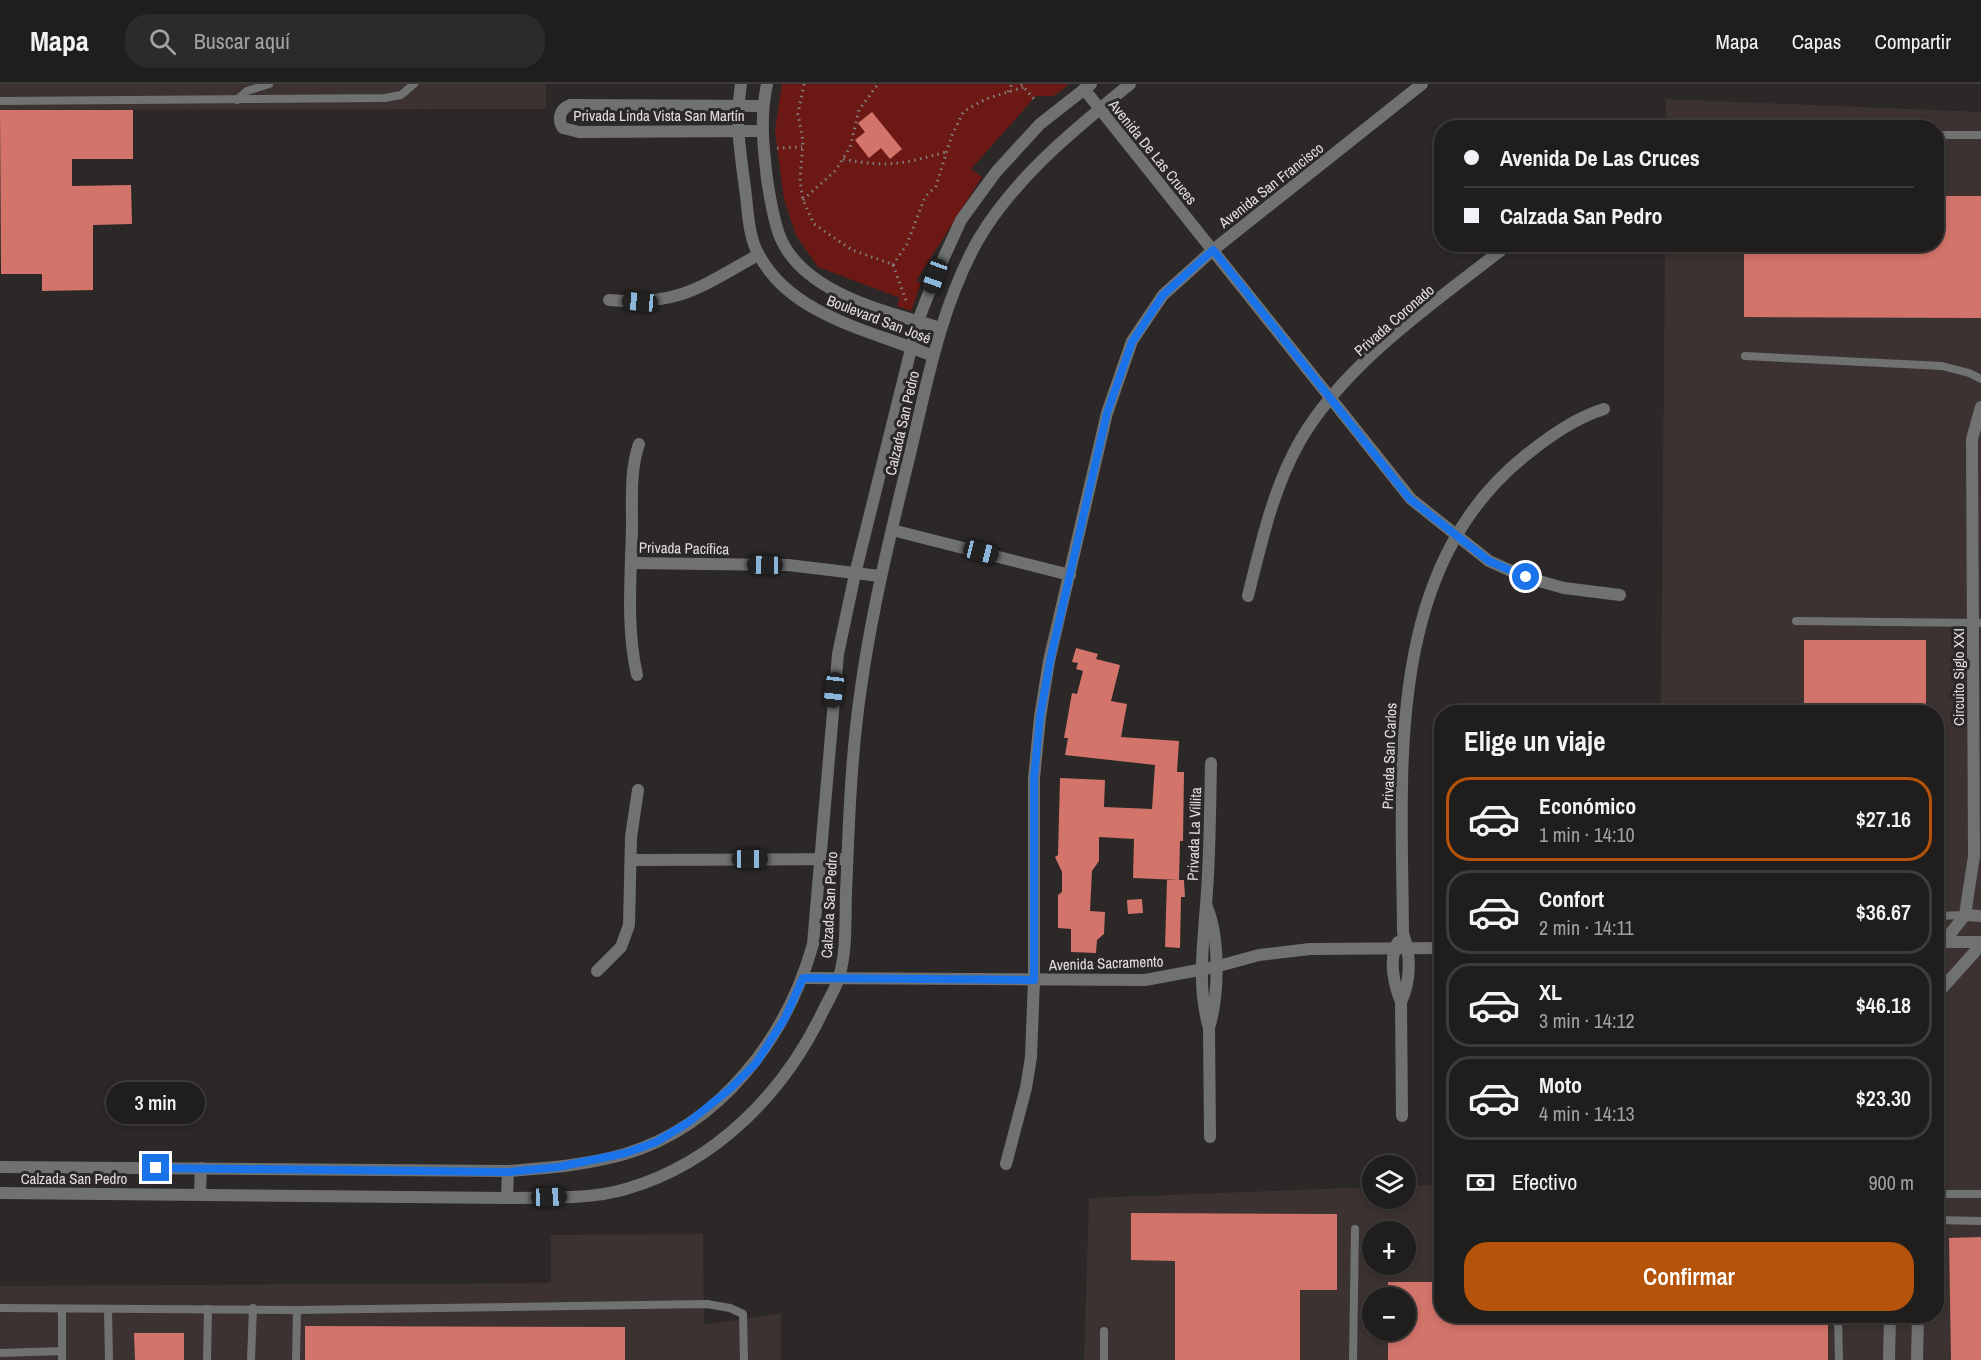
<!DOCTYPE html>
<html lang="es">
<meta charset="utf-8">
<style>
:root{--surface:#201e1d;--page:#2d2b2a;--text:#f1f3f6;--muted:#a2a2a4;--line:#3d3c3b;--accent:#b45309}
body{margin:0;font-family:"Archivo Narrow",sans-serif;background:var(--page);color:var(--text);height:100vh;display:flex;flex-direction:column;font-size:22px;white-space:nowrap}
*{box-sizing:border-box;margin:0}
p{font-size:20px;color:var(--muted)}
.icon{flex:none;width:33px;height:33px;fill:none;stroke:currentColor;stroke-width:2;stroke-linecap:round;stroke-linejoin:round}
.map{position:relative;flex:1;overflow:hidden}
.drawer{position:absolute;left:1434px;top:621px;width:510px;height:618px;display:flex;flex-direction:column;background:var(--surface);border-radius:24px;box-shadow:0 3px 9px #0003,0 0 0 2px var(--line)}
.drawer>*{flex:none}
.hud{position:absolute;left:1434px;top:36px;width:510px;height:132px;border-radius:24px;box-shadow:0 3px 9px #0003,0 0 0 2px var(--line);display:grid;align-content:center;height:132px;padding:0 30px;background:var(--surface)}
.fabs{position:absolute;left:1362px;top:1071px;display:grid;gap:12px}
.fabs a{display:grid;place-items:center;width:54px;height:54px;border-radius:50%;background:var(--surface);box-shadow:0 3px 9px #0003,0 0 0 2px var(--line);font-size:30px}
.end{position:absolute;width:27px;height:27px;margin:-14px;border:8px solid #1a73e8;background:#fff;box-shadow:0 0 0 3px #fff}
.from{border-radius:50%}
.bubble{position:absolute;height:42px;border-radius:21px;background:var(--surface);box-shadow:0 3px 9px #0003,0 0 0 2px var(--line);font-size:20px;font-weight:600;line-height:42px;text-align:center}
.car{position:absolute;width:18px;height:36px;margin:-18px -9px;border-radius:8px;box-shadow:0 0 4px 2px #0007;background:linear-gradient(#222 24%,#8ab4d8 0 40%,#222 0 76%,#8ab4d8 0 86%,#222 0)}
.hud b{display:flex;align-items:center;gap:21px;height:57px;font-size:22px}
.hud b+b{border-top:2px solid var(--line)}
.hud i{width:15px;height:15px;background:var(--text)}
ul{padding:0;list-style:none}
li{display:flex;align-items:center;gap:18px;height:84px;margin:0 12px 9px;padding:0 18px;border:3px solid var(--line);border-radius:24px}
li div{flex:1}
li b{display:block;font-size:22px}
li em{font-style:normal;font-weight:600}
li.current{border-color:var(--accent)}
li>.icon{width:54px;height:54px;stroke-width:1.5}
h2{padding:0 30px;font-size:27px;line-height:72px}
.pay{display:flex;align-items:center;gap:15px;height:66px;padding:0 30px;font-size:22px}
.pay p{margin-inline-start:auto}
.cta{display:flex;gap:12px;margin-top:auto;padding:12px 30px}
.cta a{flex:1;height:69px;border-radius:24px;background:var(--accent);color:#fff;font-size:24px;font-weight:600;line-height:69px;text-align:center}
header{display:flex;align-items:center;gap:36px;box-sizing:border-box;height:84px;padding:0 30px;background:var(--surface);border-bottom:2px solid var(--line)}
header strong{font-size:28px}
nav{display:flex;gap:33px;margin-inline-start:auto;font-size:21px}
.search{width:420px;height:54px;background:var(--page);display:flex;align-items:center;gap:15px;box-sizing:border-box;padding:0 21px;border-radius:24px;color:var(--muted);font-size:22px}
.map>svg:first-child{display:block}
.built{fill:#3b3231;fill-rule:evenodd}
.green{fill:#6c1916}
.building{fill:#d2746a}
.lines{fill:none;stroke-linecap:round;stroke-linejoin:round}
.path{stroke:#83807f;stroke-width:3;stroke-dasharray:1.5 4.5;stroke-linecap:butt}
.service{stroke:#707272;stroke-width:8}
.minor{stroke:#707272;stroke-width:12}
.route{stroke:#1a73e8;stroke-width:8}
.labels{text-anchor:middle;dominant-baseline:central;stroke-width:6;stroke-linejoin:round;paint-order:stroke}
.street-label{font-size:15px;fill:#e1dede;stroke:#2b2827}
</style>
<header>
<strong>Mapa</strong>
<div class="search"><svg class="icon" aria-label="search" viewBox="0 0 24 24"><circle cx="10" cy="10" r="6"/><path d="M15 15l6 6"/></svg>Buscar aquí</div>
<nav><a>Mapa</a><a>Capas</a><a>Compartir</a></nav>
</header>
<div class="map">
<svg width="1981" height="1276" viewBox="0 0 1981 1276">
<rect width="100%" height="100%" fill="#2b2827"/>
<g class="built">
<path d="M 0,0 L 546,0 L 546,25 L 0,26 Z"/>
<path d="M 1666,15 L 1981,28 L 1981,1276 L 1084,1276 L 1089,1114 L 1372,1103 L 1372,1114 L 1406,1114 L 1406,1102 L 1441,1100 L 1442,1232 L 1936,1232 L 1936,628 L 1661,628 L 1665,161 L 1936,160 L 1936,44 L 1666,43 ZM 1372,1148 L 1406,1148 L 1406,1180 L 1372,1180 ZM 1372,1214 L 1406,1214 L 1406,1246 L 1372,1246 Z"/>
<path d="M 703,1150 L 704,1241 L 781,1229 L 781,1276 L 0,1276 L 0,1202 L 551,1199 L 551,1151 Z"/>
</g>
<path class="green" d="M 782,0 L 1069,0 L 1054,12 L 1036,12 L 971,85 L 982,93 L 916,197 L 921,199 L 911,227 L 897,222 L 900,214 L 818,183 L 796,151 L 784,115 L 775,47 Z"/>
<g class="building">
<path d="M 0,26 L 133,26 L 133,75 L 72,75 L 72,102 L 131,101 L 132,140 L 93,141 L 93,206 L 42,207 L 42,190 L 1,190 Z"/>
<path d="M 872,28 L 902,65 L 890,75 L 881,64 L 869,74 L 855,56 L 865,48 L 858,39 Z"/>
<path d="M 1936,112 L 1981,112 L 1981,234 L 1744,233 L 1744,160 L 1936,160 Z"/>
<rect x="1804" y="556" width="122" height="72"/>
<path d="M 1076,564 L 1098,570 L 1096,575 L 1120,581 L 1111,617 L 1127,620 L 1121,653 L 1179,657 L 1177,688 L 1184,688 L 1183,757 L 1180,757 L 1179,796 L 1133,794 L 1134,755 L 1099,753 L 1099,777 L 1092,787 L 1090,827 L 1105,828 L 1104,850 L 1097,856 L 1096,869 L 1071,868 L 1071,845 L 1058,844 L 1058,811 L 1062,808 L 1062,788 L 1055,773 L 1058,771 L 1060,694 L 1105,696 L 1104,723 L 1152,725 L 1155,681 L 1065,671 L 1068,654 L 1064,654 L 1072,609 L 1077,610 L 1083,587 L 1076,585 L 1078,579 L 1072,578 Z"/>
<path d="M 1167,796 L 1184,796 L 1185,813 L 1181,813 L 1180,864 L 1165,863 Z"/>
<path d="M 1142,815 L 1143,829 L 1128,830 L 1127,816 Z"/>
<path d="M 1131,1129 L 1337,1130 L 1337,1206 L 1300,1206 L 1300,1276 L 1175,1276 L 1175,1177 L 1131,1176 Z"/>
<path d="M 1981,1153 L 1981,1276 L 1951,1276 L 1949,1154 Z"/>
<path d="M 1388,1198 L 1442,1198 L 1442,1232 L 1828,1232 L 1828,1276 L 1388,1276 L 1388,1246 L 1406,1246 L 1406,1214 L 1388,1214 Z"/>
<path d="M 305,1242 L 625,1243 L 625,1276 L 305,1276 Z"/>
<path d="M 134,1249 L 184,1249 L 184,1276 L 135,1276 Z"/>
</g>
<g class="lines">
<g class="path">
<path d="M 804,0 L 798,30 L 803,57 L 800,97 L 803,116 L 814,140 L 852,166 L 892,180"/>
<path d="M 1021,0 L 1034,15"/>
<path d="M 1008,8 L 1012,0"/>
<path d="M 777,64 L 802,63"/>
<path d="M 843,75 C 889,84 902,80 946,68"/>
<path d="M 803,116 L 836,86 L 850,63 L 859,26 L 878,0"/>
<path d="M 893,181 L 907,160 L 925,113 L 936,102 L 952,51 L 964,27 L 986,15 L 1024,3"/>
<path d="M 893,181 L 907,219"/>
</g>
<g class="service">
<path d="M 237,16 L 247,7 L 269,0"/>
<path d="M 0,17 L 385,14 L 401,11 L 414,0"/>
<path d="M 1936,51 L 1981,51"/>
<path d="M 1745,272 L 1942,282 L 1969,289 L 1981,295"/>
<path d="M 1796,537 L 1981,539"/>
<path d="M 1936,832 L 1965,831"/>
<path d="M 1936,1110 L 1981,1110"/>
<path d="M 1936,1136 L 1981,1137"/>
<path d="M 0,1224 L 297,1226 L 707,1220 L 730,1224 L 743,1230 L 744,1276"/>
<path d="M 62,1225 L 62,1276"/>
<path d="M 108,1225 L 109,1276"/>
<path d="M 1838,1232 L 1839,1276"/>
<path d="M 1104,1247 L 1104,1276"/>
<path d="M 0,1269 L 62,1267"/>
<path d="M 207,1276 L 208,1225"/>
<path d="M 251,1276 L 253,1224"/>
<path d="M 296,1276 L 297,1226"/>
<path d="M 1353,1276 L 1355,1145"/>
</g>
<g class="minor">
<path d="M 741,0 C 735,36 740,68 745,104 C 748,125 748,153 759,171 C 792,233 874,247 933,272"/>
<path d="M 767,0 C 760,33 763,61 767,95 C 770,114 773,135 780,153 C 804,210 887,228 941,244"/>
<path d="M 1084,5 L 1411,415 L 1489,477 L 1525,493 L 1564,504 L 1620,511"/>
<path d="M 761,47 L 579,48 L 563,44 C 557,35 560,25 570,21 L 763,22"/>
<path d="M 609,216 C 679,222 700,203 758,171"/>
<path d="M 892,446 L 1070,491"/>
<path d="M 631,479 L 788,481 L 880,492"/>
<path d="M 1248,512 C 1261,460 1273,404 1300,357 C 1346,277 1437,217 1509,160"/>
<path d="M 637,591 C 626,543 631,492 632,443 C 632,415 630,386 639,360"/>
<path d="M 631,776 L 847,775"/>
<path d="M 1207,823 C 1220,855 1219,911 1209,944"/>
<path d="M 1965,831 L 1981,832"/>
<path d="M 1398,858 C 1388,874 1394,901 1401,918 L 1402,1032"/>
<path d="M 1946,858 L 1981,858"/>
<path d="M 1936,868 L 1965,831 L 1974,772 L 1972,355 L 1981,323"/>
<path d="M 597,887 L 621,863 L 629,841 L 631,753 L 638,706"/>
<path d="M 803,894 L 1145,896 L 1215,883 L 1259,871 L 1310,865 L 1442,864"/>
<path d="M 1936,911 L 1981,861"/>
<path d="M 1401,918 C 1411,897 1411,871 1403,849 C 1402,685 1383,485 1526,371 C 1550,352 1575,334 1604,325"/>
<path d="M 1210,1053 L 1209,944 C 1197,903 1203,863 1206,821 C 1210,774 1210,726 1211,679"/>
<path d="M 1006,1080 L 1026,1004 L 1031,973 L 1034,896 L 1034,694 L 1040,633 L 1049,577 L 1107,329 L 1132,257 L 1163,211 L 1213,166 L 1422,0"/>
<path d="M 0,1083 L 508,1087 C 547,1084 587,1081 625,1070 C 721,1041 787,953 813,860 L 838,570 L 855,490 L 918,237 L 935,193 L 961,136 L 996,88 L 1040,40 L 1091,0"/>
<path d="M 0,1109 L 507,1114 C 547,1113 588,1116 626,1105 C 716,1079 785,1008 824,925 C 829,915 836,904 839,893 C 847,867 845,836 846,809 C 848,765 849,720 853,675 C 861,572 885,471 910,370 C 927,298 941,222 978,156 C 1015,93 1074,46 1130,0"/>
<path d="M 200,1109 L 201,1084"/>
<path d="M 507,1114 L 508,1087"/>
<path d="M 1889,1276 L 1890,1232"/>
<path d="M 1917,1276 L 1918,1232"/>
</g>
</g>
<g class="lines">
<path class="route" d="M 156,1084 L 508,1088 L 558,1083 L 626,1069 L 656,1058 L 689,1038 L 730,1005 L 756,979 L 785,934 L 803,894 L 1034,896 L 1034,694 L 1040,633 L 1050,577 L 1107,329 L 1132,258 L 1163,211 L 1213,166 L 1410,415 L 1489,477 L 1526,493"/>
</g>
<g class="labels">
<g class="street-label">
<text x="659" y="31">Privada Linda Vista San Martín</text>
<text transform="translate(1153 68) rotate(51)">Avenida De Las Cruces</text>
<text transform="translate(1271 101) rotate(-38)">Avenida San Francisco</text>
<text transform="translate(879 235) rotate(21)">Boulevard San José</text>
<text transform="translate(1394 236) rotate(-41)">Privada Coronado</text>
<text transform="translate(902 339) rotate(-77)">Calzada San Pedro</text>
<text transform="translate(684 464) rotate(1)">Privada Pacífica</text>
<text transform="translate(1958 593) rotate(-90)">Circuito Siglo XXI</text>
<text transform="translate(1389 672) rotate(-88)">Privada San Carlos</text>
<text transform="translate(1194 750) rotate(-88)">Privada La Villita</text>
<text transform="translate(829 821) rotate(-87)">Calzada San Pedro</text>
<text transform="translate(1106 879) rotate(-2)">Avenida Sacramento</text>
<text x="74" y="1094">Calzada San Pedro</text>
</g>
</g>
</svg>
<div class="fabs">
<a><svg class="icon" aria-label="layers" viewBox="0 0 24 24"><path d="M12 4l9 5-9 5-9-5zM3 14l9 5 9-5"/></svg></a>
<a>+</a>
<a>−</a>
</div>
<i class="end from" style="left:1526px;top:493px"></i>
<i class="end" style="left:156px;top:1084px"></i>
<div class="bubble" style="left:106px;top:998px;width:99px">3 min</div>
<i class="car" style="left:935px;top:192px;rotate:200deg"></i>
<i class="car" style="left:640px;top:218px;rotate:275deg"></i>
<i class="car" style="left:981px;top:468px;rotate:104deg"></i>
<i class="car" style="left:765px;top:481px;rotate:271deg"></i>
<i class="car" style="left:834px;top:606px;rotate:187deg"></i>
<i class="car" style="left:750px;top:775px;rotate:90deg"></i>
<i class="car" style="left:549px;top:1113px;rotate:88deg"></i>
<div class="hud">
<b><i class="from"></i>Avenida De Las Cruces</b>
<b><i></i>Calzada San Pedro</b>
</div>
<section class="drawer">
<h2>Elige un viaje</h2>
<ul>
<li class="current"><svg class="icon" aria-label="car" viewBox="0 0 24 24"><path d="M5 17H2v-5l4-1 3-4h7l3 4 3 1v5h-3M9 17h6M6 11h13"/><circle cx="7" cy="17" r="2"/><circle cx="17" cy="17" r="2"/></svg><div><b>Económico</b><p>1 min · 14:10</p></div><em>$27.16</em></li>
<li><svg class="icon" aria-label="car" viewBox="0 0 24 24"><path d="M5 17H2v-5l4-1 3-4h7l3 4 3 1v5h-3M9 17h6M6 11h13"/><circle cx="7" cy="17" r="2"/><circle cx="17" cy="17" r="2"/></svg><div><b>Confort</b><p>2 min · 14:11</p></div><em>$36.67</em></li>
<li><svg class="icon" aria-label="car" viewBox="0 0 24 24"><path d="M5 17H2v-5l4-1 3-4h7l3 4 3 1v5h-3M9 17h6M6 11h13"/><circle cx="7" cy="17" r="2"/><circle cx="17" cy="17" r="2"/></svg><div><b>XL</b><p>3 min · 14:12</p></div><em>$46.18</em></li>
<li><svg class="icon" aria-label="car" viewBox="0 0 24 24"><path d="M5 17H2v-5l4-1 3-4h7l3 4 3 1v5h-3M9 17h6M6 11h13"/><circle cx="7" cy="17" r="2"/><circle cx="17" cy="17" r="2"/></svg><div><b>Moto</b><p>4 min · 14:13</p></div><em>$23.30</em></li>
</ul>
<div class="pay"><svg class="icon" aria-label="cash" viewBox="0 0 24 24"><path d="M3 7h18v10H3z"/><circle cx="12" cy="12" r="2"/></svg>Efectivo<p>900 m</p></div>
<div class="cta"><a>Confirmar</a></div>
</section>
</div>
